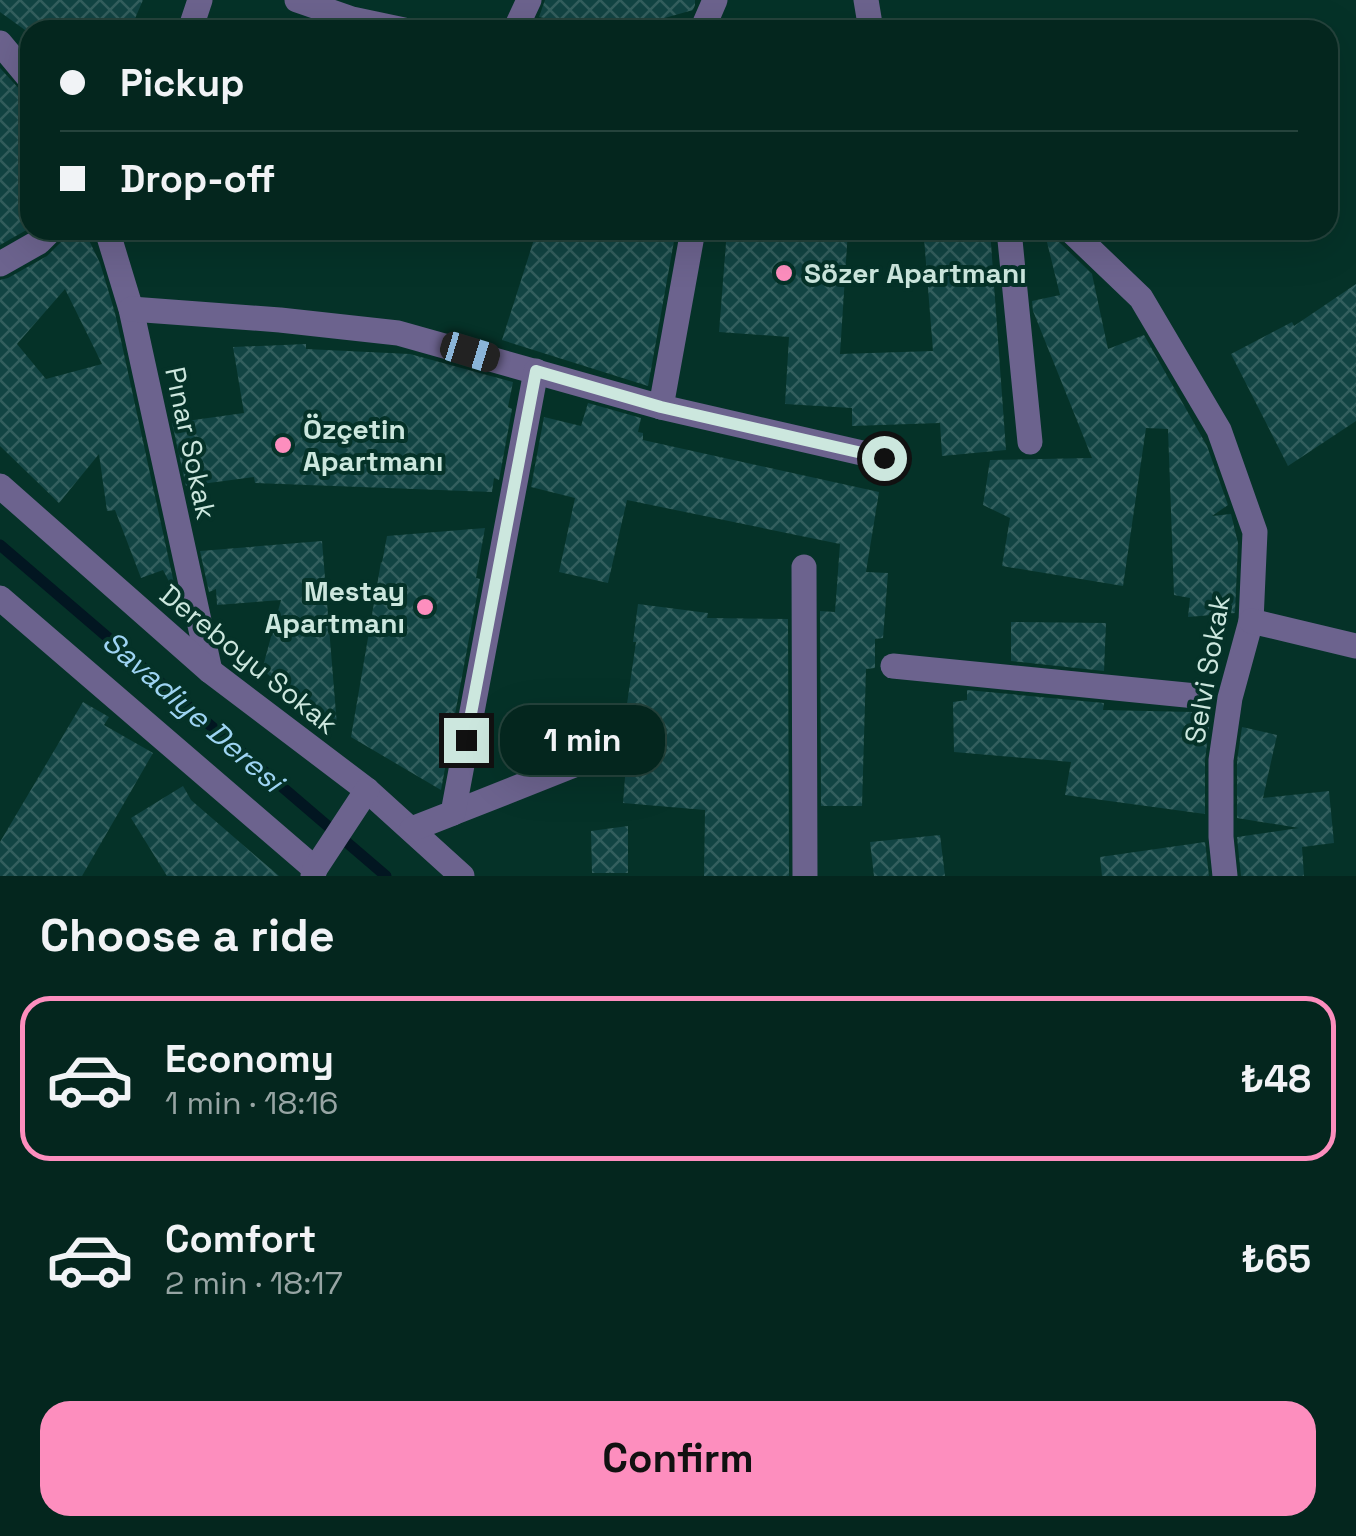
<!DOCTYPE html>
<meta charset="utf-8">
<style>
:root{--surface:#04261e;--page:#0d2e27;--text:#f1f3f6;--muted:#97a5a4;--line:#25433c;--accent:#fd8ebe}
body{margin:0;font-family:"Space Grotesk",sans-serif;background:var(--page);color:var(--text);height:100vh;display:flex;flex-direction:column;font-size:38px;white-space:nowrap}
*{box-sizing:border-box;margin:0}
p{font-size:32px;color:var(--muted)}
.icon{flex:none;width:55px;height:55px;fill:none;stroke:currentColor;stroke-width:2;stroke-linecap:round;stroke-linejoin:round}
.map{position:relative;height:876px;overflow:hidden}
.details{display:flex;flex-direction:column;background:var(--surface);flex:1}
.details>*{flex:none}
.guide{position:absolute;left:20px;top:20px;width:1318px;height:220px;border-radius:30px;box-shadow:0 10px 40px #0002,0 0 0 2px var(--line);display:grid;align-content:center;height:220px;padding:0 40px;background:var(--surface)}
.end{position:absolute;width:45px;height:45px;margin:-22px;border:12px solid #cce7de;background:#111;box-shadow:0 0 0 5px #111}
.from{border-radius:50%}
.bubble{position:absolute;height:70px;border-radius:30px;background:var(--surface);box-shadow:0 10px 40px #0002,0 0 0 2px var(--line);font-size:32px;font-weight:700;line-height:70px;text-align:center}
.car{position:absolute;width:30px;height:60px;margin:-30px -15px;border-radius:12px;box-shadow:0 0 8px 2px #0007;background:linear-gradient(#222 24%,#8ab4d8 0 40%,#222 0 76%,#8ab4d8 0 86%,#222 0)}
.guide b{display:flex;align-items:center;gap:35px;height:95px;font-size:38px}
.guide b+b{border-top:2px solid var(--line)}
.guide i{width:25px;height:25px;background:var(--text)}
ul{padding:0;list-style:none}
li{display:flex;align-items:center;gap:30px;height:165px;margin:0 20px 15px;padding:0 20px;border:5px solid transparent;border-radius:30px}
li div{flex:1}
li b{display:block;font-size:38px}
li em{font-style:normal;font-weight:700}
li.on{border-color:var(--accent)}
li>.icon{width:90px;height:90px;stroke-width:1.5}
h2{padding:0 40px;font-size:45px;line-height:120px}
.action{display:flex;gap:20px;margin-top:auto;padding:20px 40px}
.action a{flex:1;height:115px;border-radius:30px;background:var(--accent);color:#111;font-size:40px;font-weight:700;line-height:115px;text-align:center}
.map>svg:first-child{display:block}
.lines{fill:none;stroke-linecap:round;stroke-linejoin:round}
.stream{stroke:#021621;stroke-width:11}
.building{fill:url(#building-cross-hatch);fill-rule:evenodd}
.pedestrian{stroke:#6c638e;stroke-width:25}
.minor{stroke:#6c638e;stroke-width:25}
.route{stroke:#cce7de;stroke-width:12}
.poi-dot{fill:#fd8ebe;stroke:#053228;stroke-width:4}
.labels{text-anchor:middle;dominant-baseline:central;stroke-width:8;stroke-linejoin:round;paint-order:stroke}
.poi-label{font-size:28px;font-weight:bold;fill:#cce7de;stroke:#053228;text-anchor:start}
.street-label{font-size:28px;fill:#cce7de;stroke:#053228}
.water-label{font-size:30px;font-style:italic;fill:#9ed4f3;stroke:#053228}
</style>
<div class="map">
<svg width="1356" height="876" viewBox="0 0 1356 876">
<defs>
<pattern id="building-cross-hatch" width="8" height="8" patternUnits="userSpaceOnUse" patternTransform="scale(2.5)"><rect width="8" height="8" fill="#124443"/><path d="M0 0l8 8M0 8l8-8" fill="none" stroke="#335f5e"/></pattern>
</defs>
<rect width="100%" height="100%" fill="#053228"/>
<g class="lines">
<path class="stream" d="M 0,545 L 386,876"/>
</g>
<g class="building">
<path d="M 0,0 L 143,0 L 130,30 L 25,30 L 0,12 Z"/>
<path d="M 545,0 L 695,0 L 695,5 L 693,10 L 622,30 L 611,30 L 539,17 Z"/>
<path d="M 0,68 L 23,93 L 30,106 L 30,228 L 0,245 Z"/>
<path d="M 81,230 L 84,230 L 100,263 L 115,313 L 177,597 L 163,570 L 141,578 L 115,510 L 107,511 L 99,454 L 59,503 L 0,446 L 0,280 L 8,278 L 47,256 L 65,238 ZM 65,289 L 102,364 L 46,379 L 17,344 Z"/>
<path d="M 537,230 L 572,230 L 604,238 L 605,230 L 676,230 L 648,386 L 502,340 Z"/>
<path d="M 727,230 L 848,230 L 840,354 L 933,351 L 924,238 L 947,237 L 946,230 L 990,230 L 1006,450 L 942,456 L 940,423 L 852,426 L 852,408 L 785,404 L 789,337 L 719,332 Z"/>
<path d="M 1044,230 L 1054,230 L 1059,242 L 1092,274 L 1108,349 L 1144,335 L 1207,446 L 1228,505 L 1212,516 L 1231,514 L 1238,543 L 1235,613 L 1188,617 L 1190,598 L 1174,595 L 1168,429 L 1146,428 L 1123,586 L 1002,566 L 1010,518 L 983,505 L 990,460 L 1092,458 L 1033,311 L 1032,301 L 1060,295 Z"/>
<path d="M 1356,284 L 1356,421 L 1288,466 L 1231,354 L 1292,322 L 1294,326 Z"/>
<path d="M 306,344 L 306,349 L 410,354 L 513,382 L 508,407 L 512,409 L 499,480 L 494,478 L 492,492 L 255,483 L 254,477 L 186,486 L 172,423 L 244,413 L 233,347 Z"/>
<path d="M 588,403 L 641,418 L 638,432 L 643,433 L 643,440 L 879,492 L 866,572 L 888,573 L 883,638 L 875,639 L 875,668 L 866,669 L 862,806 L 821,806 L 820,611 L 835,612 L 840,544 L 627,500 L 608,583 L 559,572 L 575,498 L 531,487 L 544,417 L 581,426 Z"/>
<path d="M 485,528 L 476,578 L 480,579 L 441,790 L 351,737 L 381,562 L 382,563 L 387,536 Z"/>
<path d="M 322,541 L 337,726 L 262,670 L 281,600 L 217,605 L 216,589 L 209,592 L 200,551 Z"/>
<path d="M 638,604 L 708,613 L 707,618 L 788,619 L 789,876 L 704,876 L 705,810 L 623,803 L 628,739 L 622,738 L 636,642 L 633,642 Z"/>
<path d="M 1011,622 L 1106,623 L 1104,671 L 1011,661 Z"/>
<path d="M 967,690 L 1104,703 L 1103,710 L 1194,712 L 1206,710 L 1206,719 L 1210,720 L 1205,760 L 1205,814 L 1065,795 L 1071,762 L 954,752 L 953,702 L 967,700 Z"/>
<path d="M 83,702 L 109,717 L 104,725 L 153,753 L 82,876 L 0,876 L 0,842 Z"/>
<path d="M 1242,727 L 1277,735 L 1263,798 L 1329,791 L 1334,843 L 1302,847 L 1304,876 L 1241,876 L 1237,837 L 1299,828 L 1237,818 L 1237,761 Z"/>
<path d="M 183,786 L 191,800 L 279,876 L 167,876 L 131,818 Z"/>
<path d="M 628,826 L 628,873 L 592,873 L 591,831 Z"/>
<path d="M 940,835 L 945,876 L 874,876 L 870,842 Z"/>
<path d="M 1205,842 L 1209,876 L 1102,876 L 1100,857 Z"/>
</g>
<g class="lines">
<g class="pedestrian">
<path d="M 804,567 L 805,876"/>
<path d="M 893,666 L 1196,696"/>
</g>
<g class="minor">
<path d="M 297,0 L 352,19 L 404,30"/>
<path d="M 866,0 L 871,30"/>
<path d="M 190,30 L 200,0"/>
<path d="M 515,30 L 529,0"/>
<path d="M 702,30 L 715,0"/>
<path d="M 0,43 L 30,79"/>
<path d="M 107,230 L 131,309 L 210,671"/>
<path d="M 1009,230 L 1030,442"/>
<path d="M 1070,230 L 1141,298 L 1219,430 L 1255,532 L 1251,621 L 1230,698 L 1221,760 L 1221,837 L 1225,876"/>
<path d="M 0,264 L 39,242 L 51,230"/>
<path d="M 131,309 L 280,320 L 398,333 L 661,407 L 884,458"/>
<path d="M 661,407 L 693,230"/>
<path d="M 0,486 L 210,671 L 367,790 L 462,876"/>
<path d="M 0,598 L 315,869"/>
<path d="M 1251,621 L 1356,646"/>
<path d="M 453,813 L 592,758 L 595,721"/>
<path d="M 412,829 L 453,813 L 536,371"/>
<path d="M 313,876 L 315,869 L 367,790"/>
</g>
</g>
<g class="lines">
<path class="route" d="M 466,740 L 536,371 L 661,407 L 884,458"/>
</g>
<g class="poi-dot">
<circle cx="784" cy="273" r="10"/>
<circle cx="283" cy="445" r="10"/>
<circle cx="425" cy="607" r="10"/>
</g>
<g class="labels">
<g class="poi-label">
<text x="804" y="273">Sözer Apartmanı</text>
<text x="303" y="429">Özçetin<tspan x="303" dy="32">Apartmanı</tspan></text>
<text x="405" y="591" text-anchor="end">Mestay<tspan x="405" dy="32">Apartmanı</tspan></text>
</g>
<g class="street-label">
<text transform="translate(191 443) rotate(78)">Pınar Sokak</text>
<text transform="translate(249 659) rotate(39)">Dereboyu Sokak</text>
<text transform="translate(1207 669) rotate(-80)">Selvi Sokak</text>
</g>
<g class="water-label">
<text transform="translate(193 711) rotate(41)">Savadiye Deresi</text>
</g>
</g>
</svg>
<i class="end from" style="left:884px;top:458px"></i>
<i class="end" style="left:466px;top:740px"></i>
<div class="bubble" style="left:500px;top:705px;width:165px">1 min</div>
<i class="car" style="left:470px;top:352px;rotate:107deg"></i>
<div class="guide">
<b><i class="from"></i>Pickup</b>
<b><i></i>Drop-off</b>
</div>
</div>
<section class="details">
<h2>Choose a ride</h2>
<ul>
<li class="on"><svg class="icon" aria-label="car" viewBox="0 0 24 24"><path d="M5 17H2v-5l4-1 3-4h7l3 4 3 1v5h-3M9 17h6M6 11h13"/><circle cx="7" cy="17" r="2"/><circle cx="17" cy="17" r="2"/></svg><div><b>Economy</b><p>1 min · 18:16</p></div><em>₺48</em></li>
<li><svg class="icon" aria-label="car" viewBox="0 0 24 24"><path d="M5 17H2v-5l4-1 3-4h7l3 4 3 1v5h-3M9 17h6M6 11h13"/><circle cx="7" cy="17" r="2"/><circle cx="17" cy="17" r="2"/></svg><div><b>Comfort</b><p>2 min · 18:17</p></div><em>₺65</em></li>
</ul>
<div class="action"><a>Confirm</a></div>
</section>
